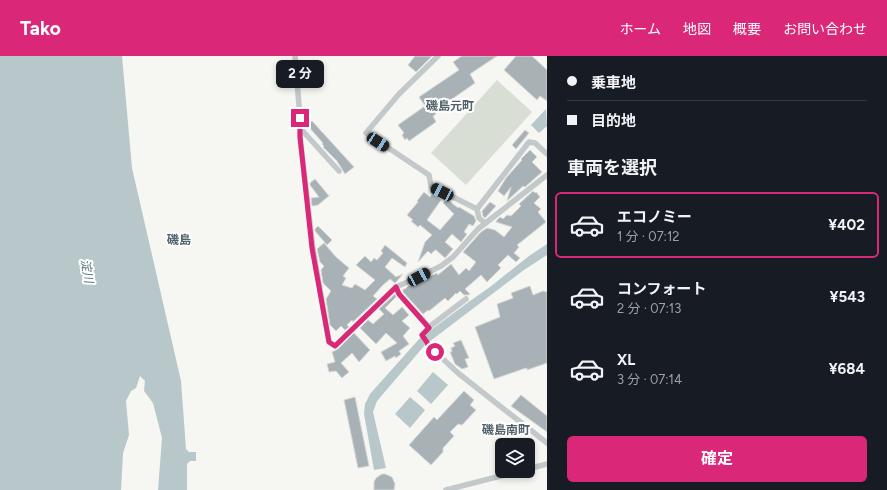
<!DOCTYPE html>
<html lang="ja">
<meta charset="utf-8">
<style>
:root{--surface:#171b24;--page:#20242c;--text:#f1f3f6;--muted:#9ea1a6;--line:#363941;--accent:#db2777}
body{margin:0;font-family:Figtree,"Noto Sans JP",sans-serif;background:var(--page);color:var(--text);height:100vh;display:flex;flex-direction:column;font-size:15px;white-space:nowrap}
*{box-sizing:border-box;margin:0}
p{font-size:13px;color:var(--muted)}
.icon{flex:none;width:22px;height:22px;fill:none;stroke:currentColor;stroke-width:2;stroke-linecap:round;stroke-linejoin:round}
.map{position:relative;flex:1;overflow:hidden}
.panel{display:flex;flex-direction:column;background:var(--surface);width:340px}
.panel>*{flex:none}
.banner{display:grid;align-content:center;height:88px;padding:0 20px;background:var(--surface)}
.fabs{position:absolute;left:495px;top:382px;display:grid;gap:8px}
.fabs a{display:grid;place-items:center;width:40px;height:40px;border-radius:6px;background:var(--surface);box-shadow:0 2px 6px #0003;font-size:20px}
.end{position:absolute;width:18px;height:18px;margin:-9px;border:5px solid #db2777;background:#fff;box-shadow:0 0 0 2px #fff}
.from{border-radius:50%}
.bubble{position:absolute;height:28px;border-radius:6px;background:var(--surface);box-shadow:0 2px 6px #0003;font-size:13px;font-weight:700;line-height:28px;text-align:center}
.car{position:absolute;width:12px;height:24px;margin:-12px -6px;border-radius:5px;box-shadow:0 0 3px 1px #0007;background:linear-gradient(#222 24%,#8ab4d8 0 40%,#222 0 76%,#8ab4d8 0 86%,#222 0)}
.banner b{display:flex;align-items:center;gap:14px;height:38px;font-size:15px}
.banner b+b{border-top:1px solid var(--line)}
.banner i{width:10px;height:10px;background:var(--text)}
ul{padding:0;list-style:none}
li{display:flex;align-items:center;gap:12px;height:66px;margin:0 8px 6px;padding:0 12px;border:2px solid transparent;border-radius:6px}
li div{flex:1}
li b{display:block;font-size:15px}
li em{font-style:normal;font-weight:700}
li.current{border-color:var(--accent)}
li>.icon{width:36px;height:36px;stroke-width:1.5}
h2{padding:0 20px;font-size:18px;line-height:48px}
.button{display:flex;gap:8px;margin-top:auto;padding:8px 20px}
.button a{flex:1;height:46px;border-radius:6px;background:var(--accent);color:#fff;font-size:16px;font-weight:700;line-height:46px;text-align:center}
header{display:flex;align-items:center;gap:24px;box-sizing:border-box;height:56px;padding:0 20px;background:var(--accent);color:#fff}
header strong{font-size:19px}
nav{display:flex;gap:22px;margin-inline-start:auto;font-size:14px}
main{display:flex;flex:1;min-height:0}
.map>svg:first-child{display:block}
.green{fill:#d8ded3}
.water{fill:#b8c7c9}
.building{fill:#a8b2b6;stroke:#d8d7d5}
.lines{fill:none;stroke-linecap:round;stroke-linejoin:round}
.minor{stroke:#c3c8ca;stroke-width:5.5}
.route{stroke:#db2777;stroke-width:5}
.labels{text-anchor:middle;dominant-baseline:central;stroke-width:4;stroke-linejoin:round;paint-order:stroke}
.neighbourhood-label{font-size:12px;font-weight:bold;fill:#52626a;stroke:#fff}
.water-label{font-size:12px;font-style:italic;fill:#5a767b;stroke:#fff}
</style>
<header>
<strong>Tako</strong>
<nav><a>ホーム</a><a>地図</a><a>概要</a><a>お問い合わせ</a></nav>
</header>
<main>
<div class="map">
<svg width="547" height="434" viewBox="0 0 547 434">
<rect width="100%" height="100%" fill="#f6f6f2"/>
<path class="green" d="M 497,24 L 532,56 L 466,129 L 431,97 Z"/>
<g class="water">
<path d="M 0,0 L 122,0 L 132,112 L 181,325 L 186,393 L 189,396 L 196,396 L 196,405 L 190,405 L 187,408 L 187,434 L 158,434 L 162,382 L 153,347 L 144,335 L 145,325 L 140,320 L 136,332 L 131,335 L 126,345 L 129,379 L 123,397 L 121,434 L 0,434 Z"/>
<path d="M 546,53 L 547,70 L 539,77 L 531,69 Z"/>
<path d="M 547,188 L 547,199 L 524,214 L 425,289 L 377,345 L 373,356 L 386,412 L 374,414 L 364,358 L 365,348 L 370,338 L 420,282 L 470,245 L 490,231 L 529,200 Z"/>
<path d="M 433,316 L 448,329 L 431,348 L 417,335 Z"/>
<path d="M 410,341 L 425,354 L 410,372 L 395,358 Z"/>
</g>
<g class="building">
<path d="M 415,0 L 432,0 L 416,16 L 408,9 Z"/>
<path d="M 462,0 L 497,0 L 470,18 L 475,27 L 435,55 L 436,58 L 433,60 L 436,66 L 409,85 L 407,82 L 405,84 L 402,79 L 404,77 L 398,69 L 425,50 L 419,41 L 459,14 L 453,6 Z"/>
<path d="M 516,0 L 532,0 L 547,14 L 547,45 L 540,40 L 537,44 L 504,14 Z"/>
<path d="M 312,65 L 354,111 L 345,118 L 337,105 L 323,91 L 324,90 L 322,88 L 323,87 L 307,69 Z"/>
<path d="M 525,74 L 529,77 L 516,93 L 512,89 Z"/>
<path d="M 530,94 L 537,101 L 532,106 L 542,116 L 525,131 L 523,130 L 507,145 L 511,131 L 504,140 L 498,135 L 506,122 L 522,104 L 521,103 Z"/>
<path d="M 315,123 L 329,140 L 330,139 L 318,149 L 312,150 L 311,142 L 319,141 L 310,129 L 310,127 Z"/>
<path d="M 533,135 L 535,137 L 536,136 L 540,141 L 534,147 L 541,153 L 538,156 L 546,166 L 517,189 L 519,191 L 514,197 L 520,202 L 516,206 L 508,199 L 498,209 L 501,212 L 487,226 L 481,219 L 465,233 L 470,238 L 468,239 L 464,239 L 460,235 L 457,238 L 456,237 L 448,245 L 445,242 L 429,255 L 428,254 L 423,258 L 403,236 L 403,233 L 405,233 L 408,230 L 437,217 L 438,219 L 451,208 L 459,219 L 466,212 L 469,215 L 476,206 L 463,196 L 481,176 L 487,172 L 495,174 L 504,181 L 512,171 L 496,166 L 497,164 L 500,161 L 503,163 L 507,159 L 511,160 L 521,150 L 519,148 Z"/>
<path d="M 424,136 L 430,141 L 432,138 L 441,144 L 427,164 L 440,174 L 454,158 L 443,147 L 447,143 L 458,152 L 459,151 L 474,160 L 476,165 L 473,170 L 469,168 L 464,176 L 467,178 L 461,186 L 452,178 L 445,186 L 453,193 L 445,202 L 436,194 L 435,194 L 431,198 L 428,195 L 418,206 L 425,186 L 432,179 L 420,169 L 418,171 L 411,165 L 413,164 L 407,159 L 418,146 L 417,145 Z"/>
<path d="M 490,146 L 496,150 L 485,162 L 483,160 L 482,155 Z"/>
<path d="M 318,170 L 332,184 L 327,189 L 315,175 L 315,173 Z"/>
<path d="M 324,187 L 336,201 L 349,212 L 343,220 L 346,222 L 342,229 L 352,232 L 355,228 L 365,234 L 375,224 L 356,209 L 365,200 L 371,206 L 374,202 L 377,204 L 383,197 L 381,195 L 385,189 L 407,207 L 405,211 L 392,202 L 385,211 L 396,221 L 403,218 L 396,226 L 395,227 L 390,223 L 383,229 L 373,240 L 377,243 L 353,266 L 352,264 L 347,269 L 349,271 L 345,274 L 341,270 L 336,275 L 330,269 L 326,243 L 331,235 L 323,227 L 321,214 L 324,210 L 320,206 L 317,193 Z"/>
<path d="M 530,230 L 533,239 L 543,235 L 547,236 L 547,307 L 527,314 L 527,312 L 523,313 L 494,323 L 475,271 L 500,261 L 497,248 L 513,242 L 511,237 Z"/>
<path d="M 395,238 L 396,241 L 385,252 L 393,259 L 402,251 L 409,259 L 402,265 L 410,272 L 403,280 L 409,288 L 399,295 L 401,298 L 396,302 L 395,300 L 386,305 L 381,296 L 397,287 L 386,277 L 376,288 L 360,272 L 368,264 L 373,268 L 384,258 L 379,253 Z"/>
<path d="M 354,277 L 370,294 L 359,306 L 352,297 L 341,307 L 349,316 L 342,322 L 336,315 L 329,316 L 327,308 L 335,306 L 332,296 L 338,293 Z"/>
<path d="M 461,284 L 469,302 L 465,303 L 468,311 L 462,313 L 455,308 L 450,296 L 452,296 L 451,292 L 455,290 L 453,287 Z"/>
<path d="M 464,335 L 474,344 L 470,349 L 476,354 L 462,369 L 458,368 L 450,376 L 454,380 L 443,392 L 443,396 L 431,409 L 409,389 L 434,361 L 437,364 Z"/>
<path d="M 521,339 L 547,360 L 547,376 L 511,350 Z"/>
<path d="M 355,341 L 369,410 L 358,412 L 344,344 Z"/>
<path d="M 382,418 L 385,418 L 392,421 L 395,428 L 394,434 L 374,434 L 374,426 L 376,422 Z"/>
</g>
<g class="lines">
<g class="minor">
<path d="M 295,0 L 300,62 L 300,81 L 313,193 L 329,286 L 335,290 L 396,231 L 419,221 L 441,210 L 453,201 L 478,173 L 547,119"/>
<path d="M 438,0 L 399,38 L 366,77 L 429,119 L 431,130 L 477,153 L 529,86 L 535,87 L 547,98"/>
<path d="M 300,72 L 339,115"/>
<path d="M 477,153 L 479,162 L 485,167"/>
<path d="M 396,231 L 399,238 L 429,271"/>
<path d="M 466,243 L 429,271 L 422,279 L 428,289 L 458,317 L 547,387"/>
<path d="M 528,413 L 547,408"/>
<path d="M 446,434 L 520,415"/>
</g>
</g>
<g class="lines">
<path class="route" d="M 300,62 L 300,81 L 312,192 L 329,286 L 335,290 L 396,231 L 399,238 L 429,272 L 422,279 L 428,288 L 435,296"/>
</g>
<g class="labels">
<g class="neighbourhood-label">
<text x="450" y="50">磯島元町</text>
<text x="179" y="184">磯島</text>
<text x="506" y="374">磯島南町</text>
</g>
<g class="water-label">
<text transform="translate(87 215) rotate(80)">淀川</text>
</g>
</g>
</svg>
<div class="fabs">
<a><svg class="icon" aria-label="layers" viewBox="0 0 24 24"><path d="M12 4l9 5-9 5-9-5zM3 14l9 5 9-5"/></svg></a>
</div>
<i class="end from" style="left:435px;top:296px"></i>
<i class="end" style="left:300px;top:62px"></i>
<div class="bubble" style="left:276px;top:4px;width:48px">2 分</div>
<i class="car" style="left:378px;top:86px;rotate:123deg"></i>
<i class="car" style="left:442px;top:136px;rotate:297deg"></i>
<i class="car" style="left:419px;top:221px;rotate:62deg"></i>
</div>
<section class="panel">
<div class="banner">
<b><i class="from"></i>乗車地</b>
<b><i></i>目的地</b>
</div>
<h2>車両を選択</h2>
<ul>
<li class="current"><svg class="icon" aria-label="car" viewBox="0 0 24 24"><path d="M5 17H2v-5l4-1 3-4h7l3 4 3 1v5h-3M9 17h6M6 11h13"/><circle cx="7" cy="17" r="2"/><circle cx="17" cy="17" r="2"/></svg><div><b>エコノミー</b><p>1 分 · 07:12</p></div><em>¥402</em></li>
<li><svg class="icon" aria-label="car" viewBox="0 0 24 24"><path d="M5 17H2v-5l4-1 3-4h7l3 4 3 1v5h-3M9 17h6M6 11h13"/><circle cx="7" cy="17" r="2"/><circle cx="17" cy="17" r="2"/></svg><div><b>コンフォート</b><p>2 分 · 07:13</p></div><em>¥543</em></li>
<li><svg class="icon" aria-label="car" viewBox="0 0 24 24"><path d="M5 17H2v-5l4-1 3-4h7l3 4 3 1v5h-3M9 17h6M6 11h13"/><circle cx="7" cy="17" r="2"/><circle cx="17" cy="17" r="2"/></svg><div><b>XL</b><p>3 分 · 07:14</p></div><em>¥684</em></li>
</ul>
<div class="button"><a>確定</a></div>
</section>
</main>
